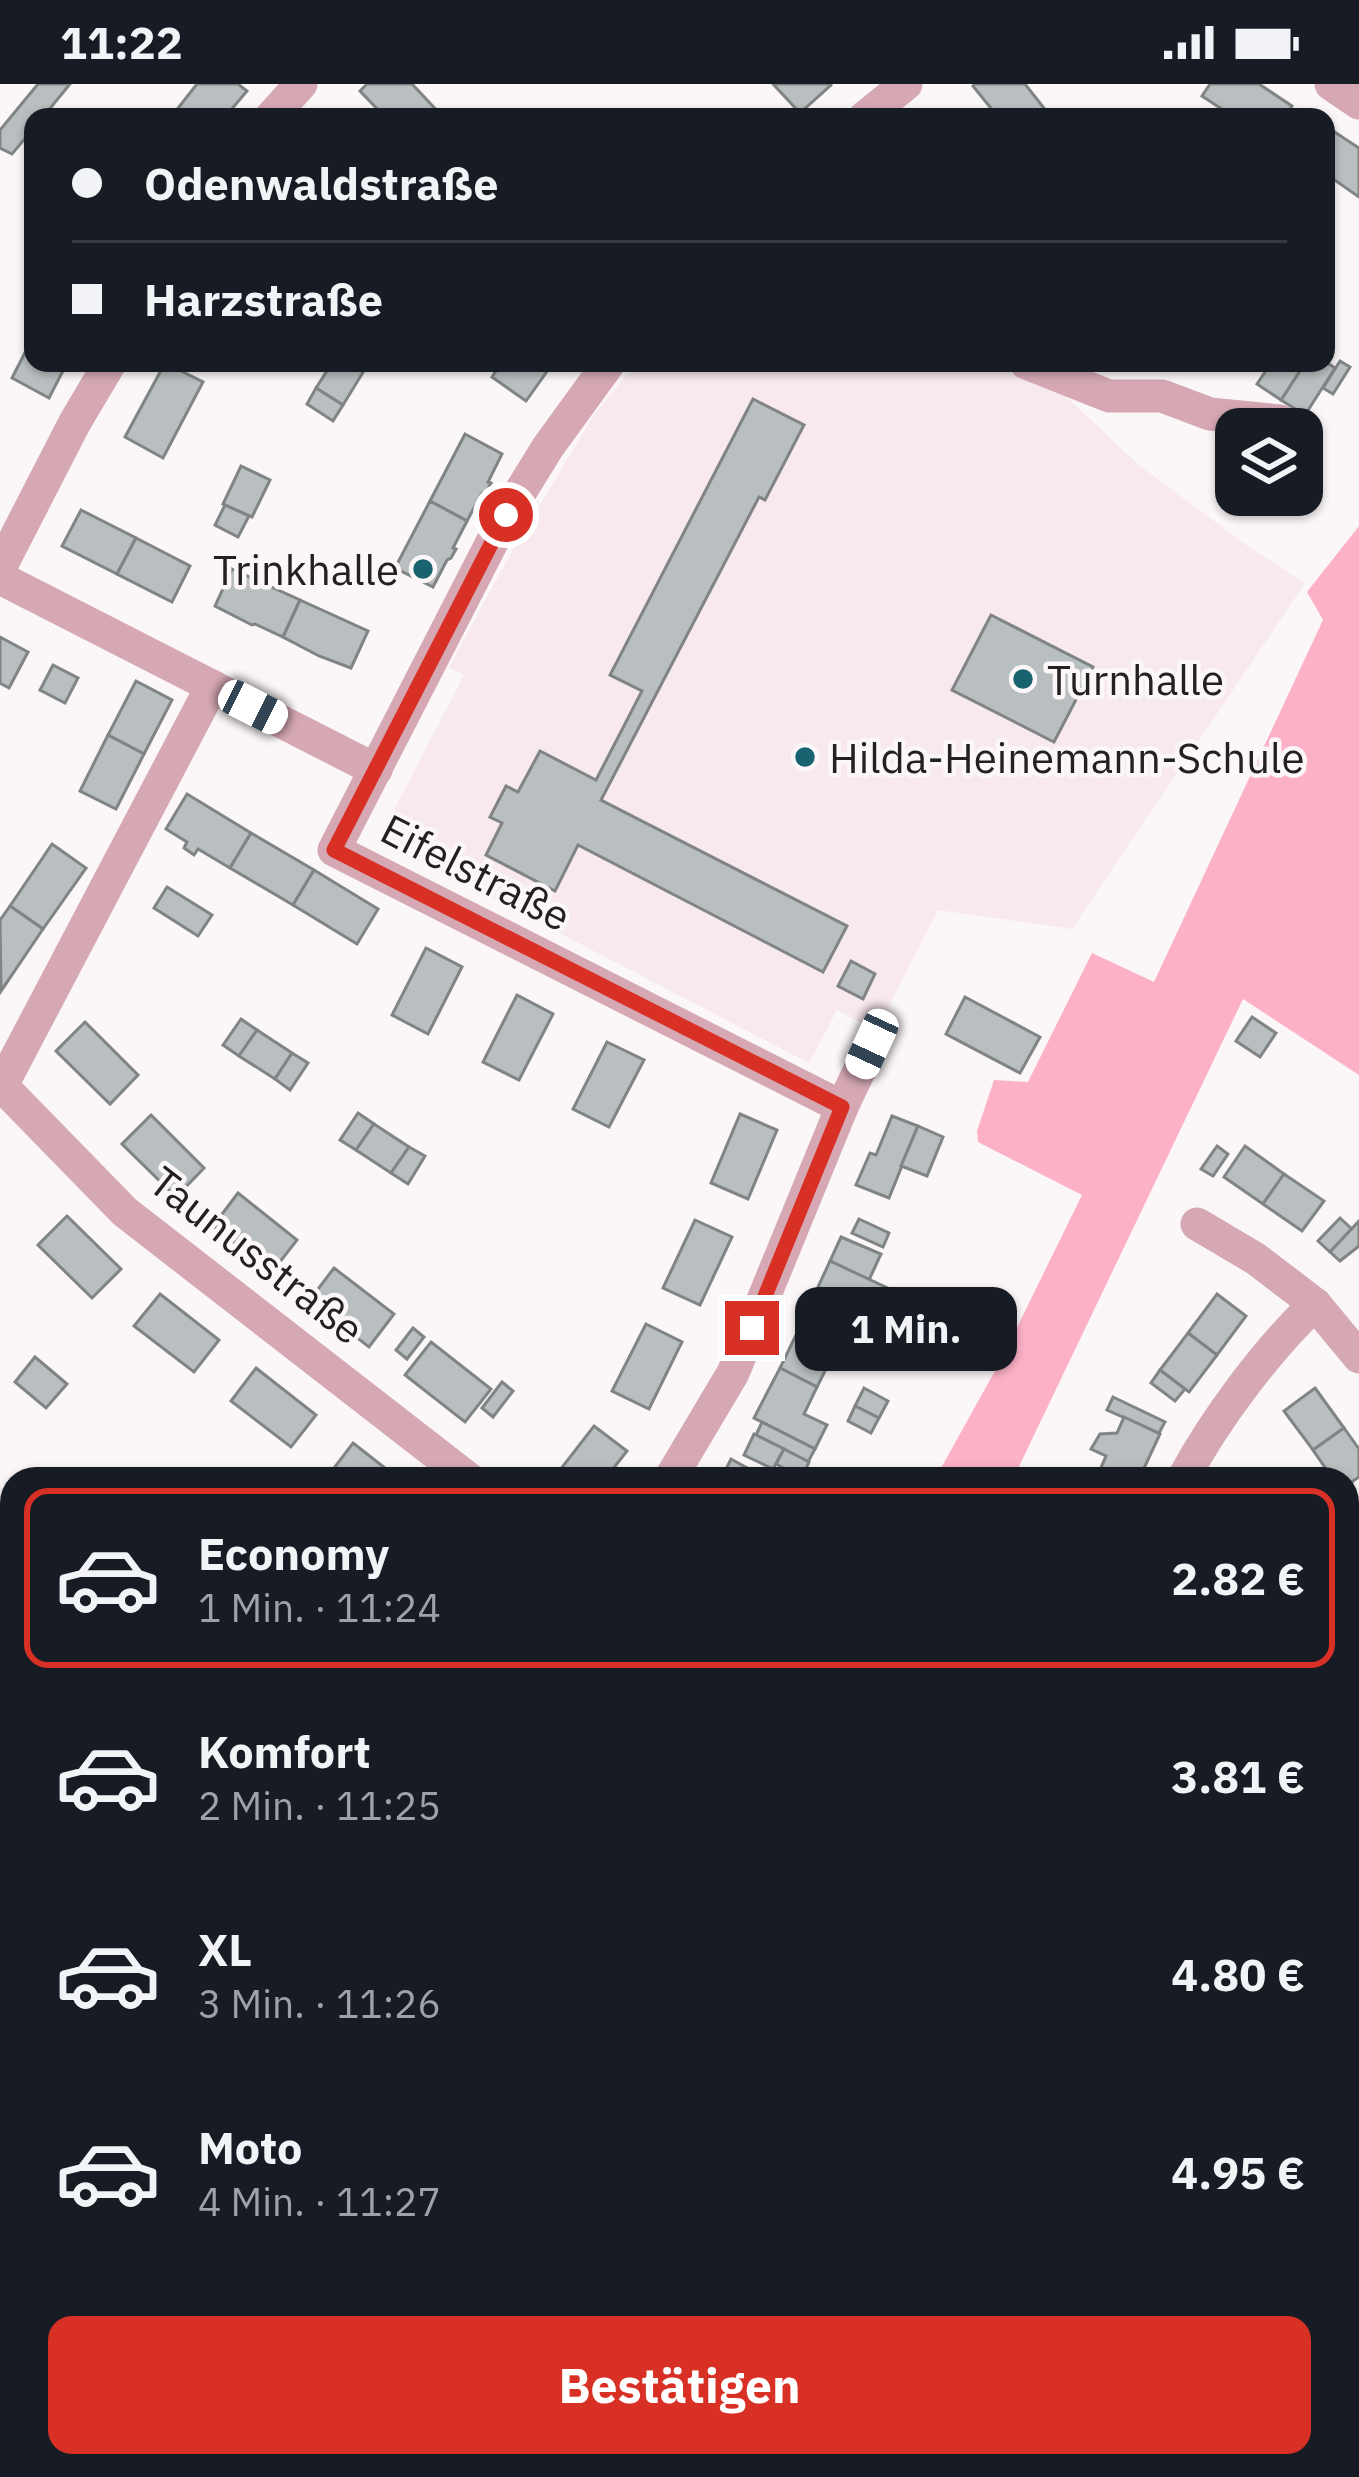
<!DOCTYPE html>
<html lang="de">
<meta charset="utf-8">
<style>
:root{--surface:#171b24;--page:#242831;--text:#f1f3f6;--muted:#9ea1a6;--line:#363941;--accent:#d93025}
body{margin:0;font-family:"IBM Plex Sans",sans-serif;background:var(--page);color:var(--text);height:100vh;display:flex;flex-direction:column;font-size:45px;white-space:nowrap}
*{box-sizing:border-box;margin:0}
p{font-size:39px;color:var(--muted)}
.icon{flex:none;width:66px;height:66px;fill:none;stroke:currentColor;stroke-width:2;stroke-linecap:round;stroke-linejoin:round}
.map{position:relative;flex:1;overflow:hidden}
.side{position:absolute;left:0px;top:1383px;width:1359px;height:1011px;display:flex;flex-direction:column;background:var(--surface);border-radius:36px 36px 0 0;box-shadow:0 3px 9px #0004}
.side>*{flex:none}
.banner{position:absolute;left:24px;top:24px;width:1311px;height:264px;border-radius:24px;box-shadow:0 3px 9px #0004;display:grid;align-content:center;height:264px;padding:0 48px;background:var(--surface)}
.buttons{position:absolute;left:1215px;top:324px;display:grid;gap:24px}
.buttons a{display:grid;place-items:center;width:108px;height:108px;border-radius:24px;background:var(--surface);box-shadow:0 3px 9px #0004;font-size:60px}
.end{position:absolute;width:54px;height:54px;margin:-27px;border:15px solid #d93025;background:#fff;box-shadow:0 0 0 6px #fff}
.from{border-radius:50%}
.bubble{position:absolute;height:84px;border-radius:24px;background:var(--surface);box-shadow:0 3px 9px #0004;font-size:39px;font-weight:700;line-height:84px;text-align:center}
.car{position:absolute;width:36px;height:72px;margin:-36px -18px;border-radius:15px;box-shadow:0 0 9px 3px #0007;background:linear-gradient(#fff 24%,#345 0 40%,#fff 0 76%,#345 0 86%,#fff 0)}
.banner b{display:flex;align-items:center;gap:42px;height:114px;font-size:45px}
.banner b+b{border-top:3px solid var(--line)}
.banner i{width:30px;height:30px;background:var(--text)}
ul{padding:21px 0 0;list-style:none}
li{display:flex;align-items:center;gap:36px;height:180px;margin:0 24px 18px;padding:0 24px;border:6px solid transparent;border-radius:24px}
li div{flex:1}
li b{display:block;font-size:45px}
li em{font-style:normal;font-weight:700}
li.selected{border-color:var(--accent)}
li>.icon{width:108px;height:108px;stroke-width:1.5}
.button{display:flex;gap:24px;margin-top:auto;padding:24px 48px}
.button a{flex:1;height:138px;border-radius:24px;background:var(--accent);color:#fff;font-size:48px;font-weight:700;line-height:138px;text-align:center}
.status{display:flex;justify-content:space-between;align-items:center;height:84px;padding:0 60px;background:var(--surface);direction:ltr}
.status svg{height:33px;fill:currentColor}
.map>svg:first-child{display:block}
.built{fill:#f7e9ed}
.green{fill:#fdb1c7}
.building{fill:#b9bec0;stroke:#808485;stroke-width:3}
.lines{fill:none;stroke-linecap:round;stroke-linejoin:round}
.minor{stroke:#d5a8b4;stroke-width:33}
.route{stroke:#d93025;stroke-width:15}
.poi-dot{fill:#196270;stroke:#fbf6f7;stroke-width:4.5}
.labels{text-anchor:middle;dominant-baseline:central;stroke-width:9;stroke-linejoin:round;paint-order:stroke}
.poi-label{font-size:42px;fill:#222020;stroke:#fbf6f7;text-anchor:start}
.street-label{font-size:42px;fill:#222020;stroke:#fbf6f7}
</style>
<div class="status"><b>11:22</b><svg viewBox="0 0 49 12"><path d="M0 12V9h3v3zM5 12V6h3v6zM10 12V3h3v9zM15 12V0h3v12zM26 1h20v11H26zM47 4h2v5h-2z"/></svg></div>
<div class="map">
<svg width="1359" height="2393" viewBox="0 0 1359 2393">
<rect width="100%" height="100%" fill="#fbf6f7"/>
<path class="built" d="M 637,279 L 1006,279 L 1062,309 L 1139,381 L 1249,463 L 1305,499 L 1072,845 L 938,826 L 876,947 L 837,926 L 809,979 L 379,755 L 464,591 L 449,583 L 511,469 L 596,328 Z"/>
<path class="green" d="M 1359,442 L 1359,991 L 1243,915 L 1013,1395 L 935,1395 L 1001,1276 L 1082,1111 L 978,1058 L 977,1047 L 994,996 L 1028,998 L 1092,869 L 1154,898 L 1323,536 L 1307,508 Z"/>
<g class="building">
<path d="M 38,0 L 70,0 L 43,33 L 33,33 L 33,45 L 12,70 L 0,64 L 0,46 Z"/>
<path d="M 197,0 L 238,0 L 247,7 L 225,33 L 171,33 Z"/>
<path d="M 367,0 L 412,0 L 443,33 L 385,33 L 360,7 Z"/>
<path d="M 773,0 L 831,0 L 831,1 L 800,29 Z"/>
<path d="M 975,0 L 1025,0 L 1051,33 L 998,33 L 973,2 Z"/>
<path d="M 1210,0 L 1259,0 L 1292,22 L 1285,33 L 1234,33 L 1202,12 Z"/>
<path d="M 1327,43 L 1359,64 L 1359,113 L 1326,90 Z"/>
<path d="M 33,253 L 33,279 L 67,279 L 49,314 L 12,294 Z"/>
<path d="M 1340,277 L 1350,283 L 1333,310 L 1323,304 Z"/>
<path d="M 1326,278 L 1335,284 L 1305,331 L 1281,316 L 1305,279 Z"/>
<path d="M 165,279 L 203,298 L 163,374 L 125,353 Z"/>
<path d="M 332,279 L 355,279 L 365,285 L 343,321 L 316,304 Z"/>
<path d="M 501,279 L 553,279 L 526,317 L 492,293 Z"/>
<path d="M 1271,279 L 1305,279 L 1281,316 L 1257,300 Z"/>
<path d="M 316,304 L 343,321 L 333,337 L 307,320 Z"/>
<path d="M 753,315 L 804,341 L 765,416 L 759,413 L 601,716 L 847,842 L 823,888 L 578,761 L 555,807 L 486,771 L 502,739 L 490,733 L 506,702 L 518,708 L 540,667 L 596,696 L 642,607 L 610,591 Z"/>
<path d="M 465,350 L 502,370 L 488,398 L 491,399 L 486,408 L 482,409 L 467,437 L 430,417 Z"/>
<path d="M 241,382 L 270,396 L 252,433 L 223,420 Z"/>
<path d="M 430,417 L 467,437 L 453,464 L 456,465 L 451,474 L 447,476 L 433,503 L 395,484 Z"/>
<path d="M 225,421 L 249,432 L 238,453 L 215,441 Z"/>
<path d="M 81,426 L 136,454 L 117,490 L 62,462 Z"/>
<path d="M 136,454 L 190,482 L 172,518 L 117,490 Z"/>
<path d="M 232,485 L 300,516 L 283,553 L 255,540 L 252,541 L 215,522 Z"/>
<path d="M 300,516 L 368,547 L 351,584 L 319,572 L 283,553 Z"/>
<path d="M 991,531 L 1093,583 L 1054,658 L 952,606 Z"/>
<path d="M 0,553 L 28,568 L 9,604 L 0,599 Z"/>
<path d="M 53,581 L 78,594 L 65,619 L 40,606 Z"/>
<path d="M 136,597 L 172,616 L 144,670 L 108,651 Z"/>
<path d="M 108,651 L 144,670 L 116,725 L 80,707 Z"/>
<path d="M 187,710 L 251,749 L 230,784 L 198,765 L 194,771 L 184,764 L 187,758 L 166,745 Z"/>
<path d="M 251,749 L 314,786 L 293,821 L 230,784 Z"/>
<path d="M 52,760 L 86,784 L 43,845 L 10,822 Z"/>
<path d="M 314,786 L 378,825 L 357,860 L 293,821 Z"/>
<path d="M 167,803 L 212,831 L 198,852 L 154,824 Z"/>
<path d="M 10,822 L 43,845 L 1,907 L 0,836 Z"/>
<path d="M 426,864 L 462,883 L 428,950 L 392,931 Z"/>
<path d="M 851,877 L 875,890 L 863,915 L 838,902 Z"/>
<path d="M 517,911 L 553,930 L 519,996 L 483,978 Z"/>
<path d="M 965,913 L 1040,953 L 1020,989 L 946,950 Z"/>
<path d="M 1252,933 L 1276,949 L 1260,973 L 1236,957 Z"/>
<path d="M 241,935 L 257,946 L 239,972 L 223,961 Z"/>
<path d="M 85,938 L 138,991 L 110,1020 L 56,967 Z"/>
<path d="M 257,946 L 292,969 L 275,995 L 239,972 Z"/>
<path d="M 607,958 L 644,976 L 609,1043 L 573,1025 Z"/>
<path d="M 292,969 L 308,979 L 290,1006 L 275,995 Z"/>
<path d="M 358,1029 L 374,1040 L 356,1066 L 340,1056 Z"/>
<path d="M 740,1030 L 777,1046 L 748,1115 L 711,1099 Z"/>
<path d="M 151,1031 L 204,1084 L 176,1113 L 122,1060 Z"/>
<path d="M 892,1032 L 918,1042 L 889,1114 L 856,1101 L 870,1069 L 876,1071 Z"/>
<path d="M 374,1040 L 409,1063 L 391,1089 L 356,1066 Z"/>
<path d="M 918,1042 L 943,1053 L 927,1092 L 901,1082 Z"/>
<path d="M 1217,1062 L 1228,1070 L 1213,1092 L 1201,1085 Z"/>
<path d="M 1245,1062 L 1284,1090 L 1263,1120 L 1224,1093 Z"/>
<path d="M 409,1063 L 425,1072 L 408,1100 L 391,1089 Z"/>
<path d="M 1284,1090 L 1324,1117 L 1302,1147 L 1263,1120 Z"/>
<path d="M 238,1109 L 297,1156 L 272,1188 L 213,1142 Z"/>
<path d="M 67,1132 L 121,1185 L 92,1214 L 38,1161 Z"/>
<path d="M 1340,1134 L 1352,1145 L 1330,1168 L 1318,1157 Z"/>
<path d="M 859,1135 L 889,1149 L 883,1163 L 852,1149 Z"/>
<path d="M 695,1136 L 732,1153 L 700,1221 L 663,1204 Z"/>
<path d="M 1359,1137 L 1359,1162 L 1340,1177 L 1330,1168 Z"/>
<path d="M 841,1153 L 881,1170 L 869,1196 L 830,1177 Z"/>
<path d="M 830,1177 L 894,1207 L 883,1232 L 818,1203 Z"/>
<path d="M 334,1184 L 394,1230 L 369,1263 L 309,1217 Z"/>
<path d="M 160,1210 L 219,1256 L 194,1288 L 134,1242 Z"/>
<path d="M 1217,1210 L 1246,1232 L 1217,1271 L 1188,1249 Z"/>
<path d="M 825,1211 L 856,1226 L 847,1244 L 816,1229 Z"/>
<path d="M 816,1229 L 847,1244 L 840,1257 L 810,1242 Z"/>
<path d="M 646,1240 L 682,1258 L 649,1325 L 612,1307 Z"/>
<path d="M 413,1244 L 424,1253 L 407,1275 L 396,1266 Z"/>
<path d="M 1188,1249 L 1217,1271 L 1189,1308 L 1160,1286 Z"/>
<path d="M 796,1251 L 834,1269 L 817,1303 L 780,1284 Z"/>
<path d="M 431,1258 L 491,1305 L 465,1338 L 405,1291 Z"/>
<path d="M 35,1273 L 67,1300 L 46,1324 L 15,1298 Z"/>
<path d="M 256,1284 L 316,1331 L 291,1363 L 231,1317 Z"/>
<path d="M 780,1284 L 817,1303 L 804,1330 L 827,1341 L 815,1365 L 754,1334 Z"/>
<path d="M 1160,1286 L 1185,1305 L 1175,1317 L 1151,1299 Z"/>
<path d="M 502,1298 L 513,1307 L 493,1333 L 482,1324 Z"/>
<path d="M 864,1304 L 888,1317 L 879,1334 L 855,1322 Z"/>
<path d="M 1315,1304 L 1344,1344 L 1313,1366 L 1284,1327 Z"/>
<path d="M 1113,1313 L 1165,1338 L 1159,1349 L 1107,1326 Z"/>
<path d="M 855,1322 L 879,1334 L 871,1349 L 848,1337 Z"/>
<path d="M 1124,1333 L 1160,1350 L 1139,1395 L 1096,1395 L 1106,1372 L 1091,1365 L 1100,1350 L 1117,1349 Z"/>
<path d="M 762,1338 L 815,1365 L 808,1378 L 756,1351 Z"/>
<path d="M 594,1342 L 627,1367 L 605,1395 L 553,1395 Z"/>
<path d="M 1344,1344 L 1359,1365 L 1359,1393 L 1347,1401 L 1347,1395 L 1333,1395 L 1313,1366 Z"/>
<path d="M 754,1350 L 784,1365 L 773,1385 L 744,1371 Z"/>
<path d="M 353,1359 L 399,1395 L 332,1395 L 328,1392 Z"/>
<path d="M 784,1365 L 809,1378 L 802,1394 L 776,1380 Z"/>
<path d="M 731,1375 L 767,1395 L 721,1395 Z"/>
<path d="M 1359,1443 L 1359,1475 L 1351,1479 L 1347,1470 L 1347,1448 Z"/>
<path d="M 0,1468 L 12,1485 L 12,1531 L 0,1539 Z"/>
<path d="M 0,1930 L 12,1933 L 12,1994 L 0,1992 Z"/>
<path d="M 12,2102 L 12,2168 L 0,2106 Z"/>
<path d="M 1347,2362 L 1355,2365 L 1343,2393 L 1305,2392 L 1310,2382 L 1347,2382 Z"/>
<path d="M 223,2382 L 317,2382 L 331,2386 L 334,2383 L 331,2393 L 214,2393 Z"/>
<path d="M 745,2382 L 795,2382 L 790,2393 L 756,2393 L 743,2387 Z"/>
<path d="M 946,2382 L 992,2382 L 998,2385 L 994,2393 L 941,2393 Z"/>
</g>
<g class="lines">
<g class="minor">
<path d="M 1331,0 L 1359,19"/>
<path d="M 271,33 L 301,0"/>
<path d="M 865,33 L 906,0"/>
<path d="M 609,279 L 548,363 L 506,431 L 334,766 L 842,1023"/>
<path d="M 1026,279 L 1109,312 L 1162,312 L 1210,330 L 1280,337 L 1294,345"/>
<path d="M 0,484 L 75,338 L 110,279"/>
<path d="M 0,494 L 376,686"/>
<path d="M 2,1002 L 125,1128 L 469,1395"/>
<path d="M 0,1005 L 212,602"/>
<path d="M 1197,1140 L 1256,1175 L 1315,1220 L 1359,1273"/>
<path d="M 670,1395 L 733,1289 L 842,1023 L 872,960"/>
<path d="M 1183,1395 C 1215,1335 1266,1267 1315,1220"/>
<path d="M 0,1637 L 12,1654"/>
<path d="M 0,1854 L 12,1850"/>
<path d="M 1136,2382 L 1162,2393"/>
</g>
</g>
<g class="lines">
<path class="route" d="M 506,431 L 334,766 L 842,1023 L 752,1244"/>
</g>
<g class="poi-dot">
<circle cx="423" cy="485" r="12"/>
<circle cx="1023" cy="595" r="12"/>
<circle cx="805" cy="673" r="12"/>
</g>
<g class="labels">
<g class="poi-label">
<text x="399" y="485" text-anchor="end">Trinkhalle</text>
<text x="1047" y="595">Turnhalle</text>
<text x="829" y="673">Hilda-Heinemann-Schule</text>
</g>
<g class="street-label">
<text transform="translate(476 788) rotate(27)">Eifelstraße</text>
<text transform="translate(257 1171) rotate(38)">Taunusstraße</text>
</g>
</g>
</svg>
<div class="buttons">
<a><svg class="icon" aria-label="layers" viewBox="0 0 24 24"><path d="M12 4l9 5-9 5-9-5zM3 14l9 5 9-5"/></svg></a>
</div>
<i class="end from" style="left:506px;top:431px"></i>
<i class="end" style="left:752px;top:1244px"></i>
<div class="bubble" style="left:795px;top:1203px;width:222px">1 Min.</div>
<i class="car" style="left:253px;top:623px;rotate:117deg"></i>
<i class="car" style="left:872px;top:960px;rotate:205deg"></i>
<div class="banner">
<b><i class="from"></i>Odenwaldstraße</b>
<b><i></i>Harzstraße</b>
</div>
<section class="side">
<ul>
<li class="selected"><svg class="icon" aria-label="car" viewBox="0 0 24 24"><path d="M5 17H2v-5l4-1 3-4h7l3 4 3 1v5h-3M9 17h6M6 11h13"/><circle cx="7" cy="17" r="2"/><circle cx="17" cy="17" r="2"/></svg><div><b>Economy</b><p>1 Min. · 11:24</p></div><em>2.82 €</em></li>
<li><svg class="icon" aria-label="car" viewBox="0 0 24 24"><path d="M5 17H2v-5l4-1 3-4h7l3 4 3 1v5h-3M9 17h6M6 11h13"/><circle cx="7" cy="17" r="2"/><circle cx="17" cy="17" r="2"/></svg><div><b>Komfort</b><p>2 Min. · 11:25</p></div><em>3.81 €</em></li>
<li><svg class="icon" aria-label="car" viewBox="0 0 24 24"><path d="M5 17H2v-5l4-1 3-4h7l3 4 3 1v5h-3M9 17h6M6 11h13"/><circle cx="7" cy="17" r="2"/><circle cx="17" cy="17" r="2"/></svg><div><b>XL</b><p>3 Min. · 11:26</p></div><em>4.80 €</em></li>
<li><svg class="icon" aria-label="car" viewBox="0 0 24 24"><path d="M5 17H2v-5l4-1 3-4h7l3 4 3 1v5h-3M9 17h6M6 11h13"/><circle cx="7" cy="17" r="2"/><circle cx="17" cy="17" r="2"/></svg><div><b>Moto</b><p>4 Min. · 11:27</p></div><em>4.95 €</em></li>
</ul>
<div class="button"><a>Bestätigen</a></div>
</section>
</div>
